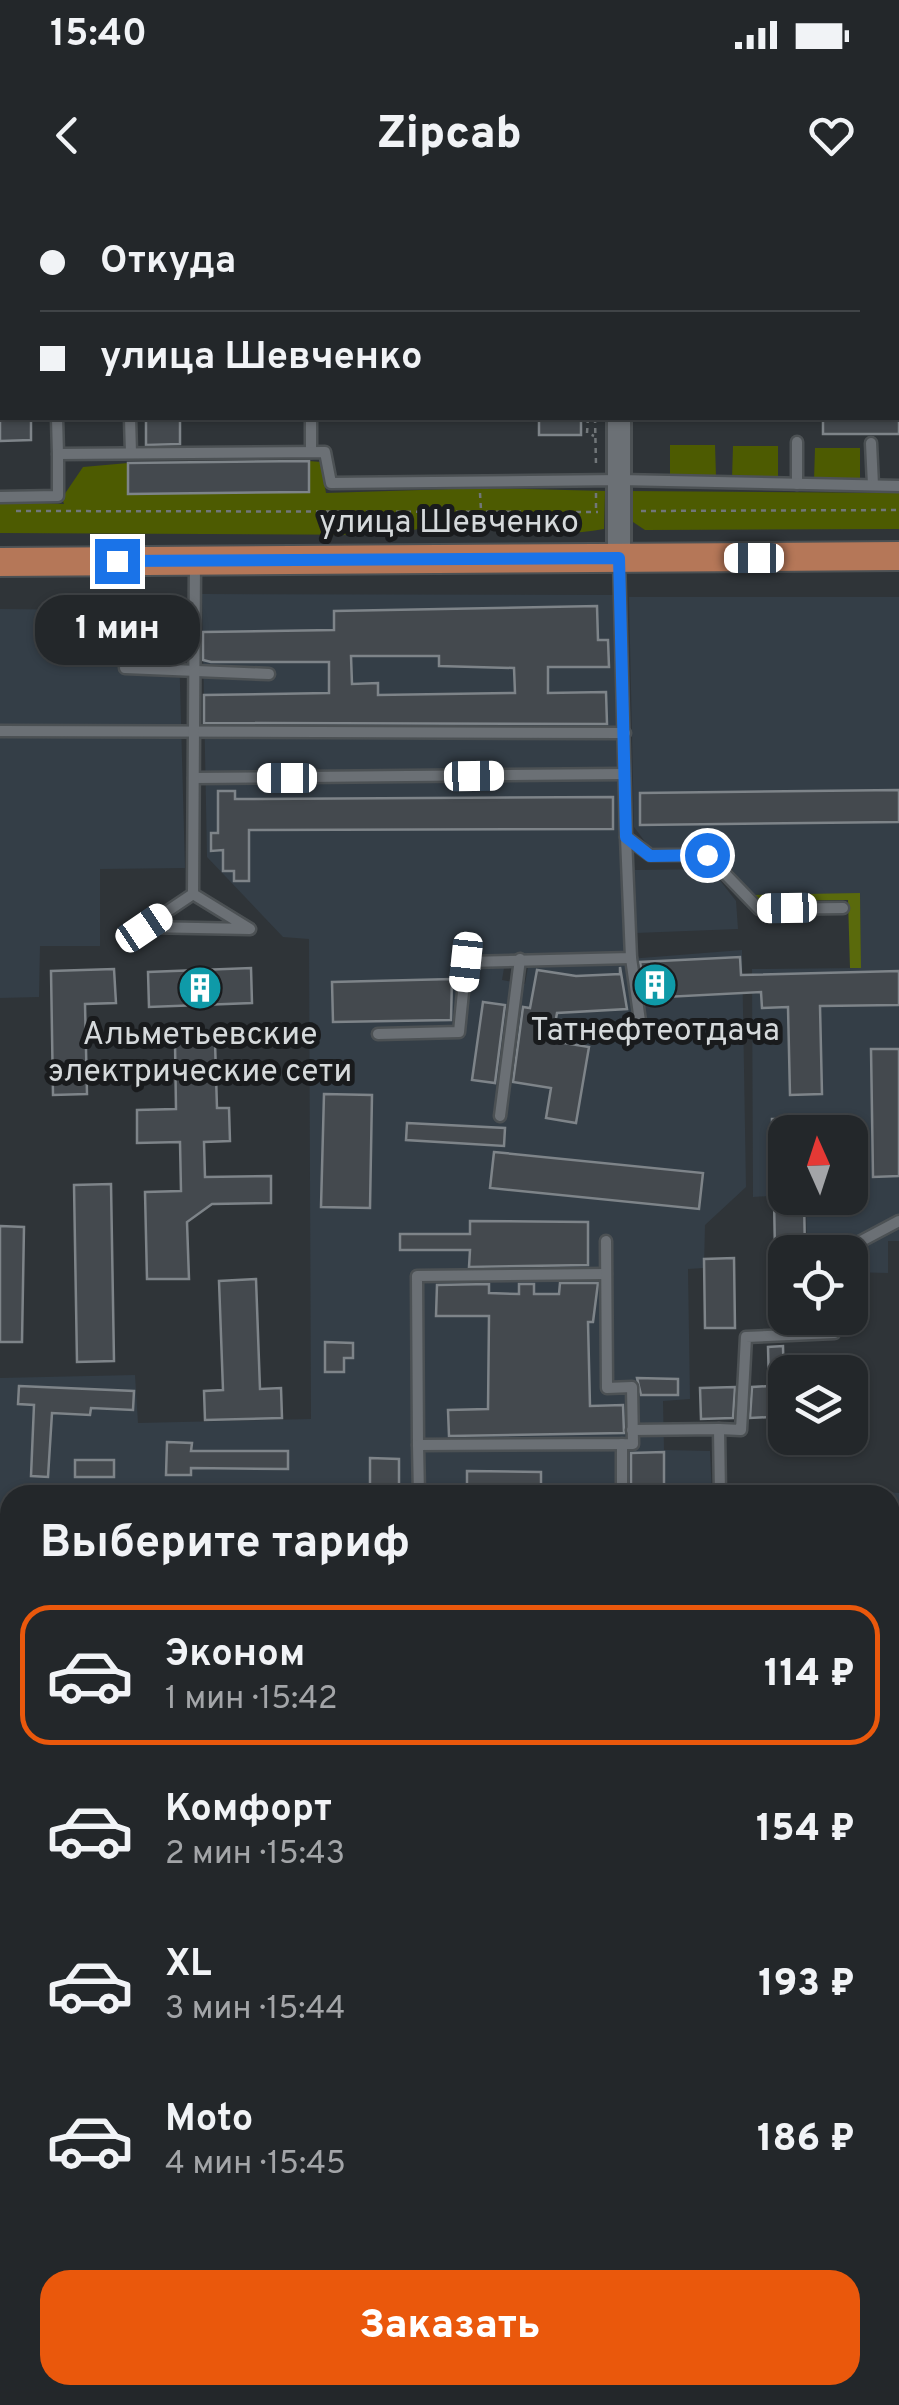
<!DOCTYPE html>
<html lang="ru">
<meta charset="utf-8">
<style>
:root{--surface:#23272a;--page:#2b2f32;--text:#f1f3f6;--muted:#a3a5a8;--line:#404447;--accent:#ea580c}
body{margin:0;font-family:Overpass,sans-serif;background:var(--page);color:var(--text);height:100vh;display:flex;flex-direction:column;font-size:38px;white-space:nowrap}
*{box-sizing:border-box;margin:0}
p{font-size:32px;color:var(--muted)}
.icon{flex:none;width:55px;height:55px;fill:none;stroke:currentColor;stroke-width:2;stroke-linecap:round;stroke-linejoin:round}
.map{position:relative;flex:1;overflow:hidden}
.drawer{position:absolute;left:0px;top:1285px;width:900px;height:920px;display:flex;flex-direction:column;background:var(--surface);border-radius:30px 30px 0 0;box-shadow:0 2px 8px #0004,0 0 0 2px var(--line)}
.drawer>*{flex:none}
.hud{position:absolute;left:0px;top:0px;width:900px;height:220px;box-shadow:0 2px 8px #0004,0 0 0 2px var(--line);display:grid;align-content:center;height:220px;padding:0 40px;background:var(--surface)}
.needle{width:65px;rotate:357deg}
.controls{position:absolute;left:768px;top:915px;display:grid;gap:20px}
.controls a{display:grid;place-items:center;width:100px;height:100px;border-radius:20px;background:var(--surface);box-shadow:0 2px 8px #0004,0 0 0 2px var(--line);font-size:50px}
.end{position:absolute;width:45px;height:45px;margin:-22px;border:12px solid #1a73e8;background:#fff;box-shadow:0 0 0 5px #fff}
.from{border-radius:50%}
.bubble{position:absolute;height:70px;border-radius:30px;background:var(--surface);box-shadow:0 2px 8px #0004,0 0 0 2px var(--line);font-size:32px;font-weight:800;line-height:70px;text-align:center}
.car{position:absolute;width:30px;height:60px;margin:-30px -15px;border-radius:12px;box-shadow:0 0 8px 2px #0007;background:linear-gradient(#fff 24%,#345 0 40%,#fff 0 76%,#345 0 86%,#fff 0)}
.hud b{display:flex;align-items:center;gap:35px;height:95px;font-size:38px}
.hud b+b{border-top:2px solid var(--line)}
.hud i{width:25px;height:25px;background:var(--text)}
ul{padding:0;list-style:none}
li{display:flex;align-items:center;gap:30px;height:140px;margin:0 20px 15px;padding:0 20px;border:5px solid transparent;border-radius:30px}
li div{flex:1}
li b{display:block;font-size:38px}
li em{font-style:normal;font-weight:800}
li.active{border-color:var(--accent)}
li>.icon{width:90px;height:90px;stroke-width:1.5}
h2{padding:0 40px;font-size:45px;line-height:120px}
.cta{display:flex;gap:20px;margin-top:auto;padding:20px 40px}
.cta a{flex:1;height:115px;border-radius:30px;background:var(--accent);color:#fff;font-size:40px;font-weight:800;line-height:115px;text-align:center}
.status{display:flex;justify-content:space-between;align-items:center;height:70px;padding:0 50px;background:var(--surface);direction:ltr}
.status svg{height:28px;fill:currentColor}
header{display:flex;justify-content:space-between;align-items:center;height:130px;padding:0 40px;background:var(--surface);font-size:45px;font-weight:800}
.map>svg:first-child{display:block}
.built{fill:#343e47}
.green{fill:#4d5b01}
.forest{fill:#5a6a0c}
.building{fill:#44494e;stroke:#7e8489;stroke-width:2.5;fill-rule:evenodd}
.lines{fill:none;stroke-linecap:round;stroke-linejoin:round}
.service-casing{stroke:#4c5154;stroke-width:15}
.minor-casing{stroke:#4c5154;stroke-width:25}
.tertiary-casing{stroke:#4c5154;stroke-width:28}
.primary-casing{stroke:#4c5154;stroke-width:32}
.path{stroke:#717679;stroke-width:2.5;stroke-dasharray:5 5;stroke-linecap:butt}
.service{stroke:#6b7075;stroke-width:10}
.minor{stroke:#6b7075;stroke-width:20}
.tertiary{stroke:#6b7075;stroke-width:22}
.primary{stroke:#b57758;stroke-width:28}
.route{stroke:#1a73e8;stroke-width:12}
.labels{text-anchor:middle;dominant-baseline:central;stroke-width:10;stroke-linejoin:round;paint-order:stroke}
.street-label{font-size:32px;fill:#d5d9db;stroke:#191b1d}
.poi-label{font-size:32px;fill:#d5d9db;stroke:#191b1d}
</style>
<div class="status"><b>15:40</b><svg viewBox="0 0 49 12"><path d="M0 12V9h3v3zM5 12V6h3v6zM10 12V3h3v9zM15 12V0h3v12zM26 1h20v11H26zM47 4h2v5h-2z"/></svg></div>
<header><svg class="icon" aria-label="back" viewBox="0 0 24 24"><path d="M15 5l-7 7 7 7"/></svg>Zipcab<svg class="icon" aria-label="heart" viewBox="0 0 24 24"><path d="M12 20l-8-8c-3-5 5-10 8-4 3-6 11-1 8 4z"/></svg></header>
<div class="map">
<svg width="899" height="2205" viewBox="0 0 899 2205">
<rect width="100%" height="100%" fill="#2f3438"/>
<g class="built">
<path d="M 202,394 L 615,395 L 624,755 L 506,756 L 502,780 L 525,784 L 528,767 L 742,750 L 746,987 L 705,1025 L 704,1068 L 688,1069 L 690,1199 L 663,1201 L 664,1250 L 710,1251 L 712,1295 L 10,1295 L 10,1573 L 0,1574 L 0,1178 L 135,1175 L 138,1223 L 311,1219 L 309,739 L 283,737 L 207,657 Z"/>
<path d="M 629,397 L 899,397 L 899,1041 L 888,1041 L 888,1073 L 850,1072 L 850,1052 L 807,1052 L 806,998 L 850,998 L 850,932 L 785,932 L 785,995 L 753,997 L 752,769 L 861,768 L 860,694 L 752,695 L 717,651 L 649,647 L 634,627 Z"/>
<path d="M 0,409 L 178,411 L 185,668 L 100,669 L 100,746 L 40,746 L 39,797 L 0,798 Z"/>
<path d="M 711,669 L 736,701 L 738,729 L 636,733 L 635,670 Z"/>
<path d="M 757,1283 L 899,1293 L 899,1530 L 890,1530 L 890,1295 L 757,1295 Z"/>
<path d="M 0,1635 L 10,1638 L 10,2195 L 154,2195 L 149,2205 L 0,2205 Z"/>
<rect x="890" y="1800" width="9" height="268"/>
<path d="M 163,2195 L 787,2195 L 786,2205 L 158,2205 Z"/>
</g>
<g class="green">
<path d="M 670,245 L 715,245 L 716,277 L 670,278 Z"/>
<path d="M 733,246 L 778,246 L 778,278 L 732,279 Z"/>
<path d="M 815,248 L 860,248 L 860,280 L 814,281 Z"/>
<path d="M 309,261 L 321,262 L 326,293 L 483,288 L 605,291 L 604,329 C 562,337 525,332 484,323 L 481,312 L 433,312 L 431,325 L 397,335 L 0,333 L 0,301 L 64,304 L 62,298 L 83,267 L 128,263 L 129,294 L 309,292 Z"/>
<path d="M 627,291 L 899,293 L 899,329 L 645,330 L 633,322 Z"/>
</g>
<path class="forest" d="M 860,693 L 861,768 L 850,768 L 848,700 L 752,701 L 752,695 Z"/>
<g class="building">
<path d="M 0,218 L 31,218 L 31,240 L 0,241 Z"/>
<path d="M 146,218 L 180,218 L 180,244 L 146,245 Z"/>
<rect x="539" y="218" width="42" height="17"/>
<rect x="823" y="218" width="76" height="16"/>
<path d="M 309,261 L 309,292 L 128,294 L 128,263 Z"/>
<path d="M 597,406 L 598,440 L 608,440 L 609,467 L 548,467 L 548,493 L 606,492 L 607,524 L 204,523 L 204,495 L 329,493 L 329,462 L 211,462 L 203,460 L 203,432 L 334,430 L 334,411 ZM 351,456 L 439,456 L 439,466 L 514,468 L 515,493 L 378,495 L 378,483 L 352,484 Z"/>
<path d="M 899,590 L 899,622 L 640,625 L 640,593 Z"/>
<path d="M 218,591 L 235,591 L 235,599 L 613,597 L 613,629 L 249,630 L 249,681 L 234,681 L 234,671 L 223,671 L 223,650 L 211,651 L 211,633 L 218,633 Z"/>
<path d="M 740,757 L 741,775 L 899,771 L 899,805 L 820,806 L 822,894 L 790,895 L 788,807 L 762,808 L 761,792 L 646,798 L 640,762 Z"/>
<path d="M 620,767 L 627,809 L 557,813 L 552,841 L 589,847 L 576,923 L 546,918 L 551,888 L 513,882 L 523,807 L 530,808 L 537,770 L 576,776 L 620,774 Z"/>
<path d="M 251,768 L 252,803 L 149,807 L 148,772 Z"/>
<path d="M 114,769 L 116,803 L 85,804 L 87,894 L 53,895 L 51,771 Z"/>
<path d="M 452,779 L 451,820 L 333,822 L 332,782 Z"/>
<path d="M 483,802 L 505,805 L 495,883 L 472,880 Z"/>
<path d="M 215,842 L 217,908 L 229,908 L 230,941 L 204,942 L 205,977 L 271,976 L 271,1003 L 212,1004 L 187,1022 L 189,1079 L 147,1079 L 145,992 L 181,991 L 180,942 L 137,943 L 137,910 L 176,909 L 175,843 Z"/>
<path d="M 871,849 L 899,849 L 899,976 L 873,977 Z"/>
<path d="M 324,894 L 372,895 L 370,1008 L 321,1007 Z"/>
<path d="M 772,919 L 804,919 L 804,932 L 785,932 L 785,957 L 772,957 Z"/>
<path d="M 407,923 L 505,928 L 504,946 L 406,940 Z"/>
<path d="M 494,952 L 703,973 L 699,1009 L 490,988 Z"/>
<path d="M 111,984 L 114,1161 L 77,1162 L 74,985 Z"/>
<path d="M 804,998 L 805,1052 L 775,1052 L 774,999 Z"/>
<path d="M 470,1021 L 588,1022 L 588,1065 L 469,1067 L 470,1050 L 400,1050 L 400,1034 L 470,1034 Z"/>
<path d="M 0,1026 L 24,1027 L 22,1142 L 0,1142 Z"/>
<path d="M 734,1058 L 735,1128 L 705,1128 L 704,1059 Z"/>
<path d="M 256,1079 L 260,1189 L 281,1188 L 282,1218 L 205,1220 L 204,1191 L 223,1190 L 219,1081 Z"/>
<path d="M 560,1083 L 598,1083 L 593,1122 L 588,1122 L 590,1206 L 623,1205 L 624,1233 L 449,1236 L 448,1210 L 488,1209 L 489,1116 L 436,1116 L 437,1085 L 489,1084 L 489,1093 L 519,1094 L 519,1084 L 534,1084 L 534,1094 L 559,1094 Z"/>
<path d="M 325,1142 L 353,1143 L 353,1158 L 344,1158 L 344,1172 L 325,1172 Z"/>
<path d="M 783,1146 L 785,1229 L 770,1229 L 770,1217 L 750,1218 L 752,1187 L 769,1186 L 768,1147 Z"/>
<path d="M 637,1178 L 678,1179 L 678,1195 L 641,1195 Z"/>
<path d="M 19,1186 L 134,1191 L 133,1210 L 91,1208 L 90,1215 L 52,1213 L 48,1277 L 31,1276 L 34,1205 L 18,1204 Z"/>
<path d="M 735,1187 L 733,1218 L 701,1219 L 700,1188 Z"/>
<path d="M 167,1242 L 192,1243 L 191,1251 L 288,1251 L 288,1269 L 191,1268 L 191,1275 L 166,1275 Z"/>
<path d="M 664,1252 L 664,1295 L 631,1295 L 631,1253 Z"/>
<path d="M 370,1258 L 399,1259 L 399,1295 L 370,1295 Z"/>
<rect x="75" y="1260" width="39" height="17"/>
<path d="M 467,1271 L 541,1272 L 541,1295 L 467,1295 Z"/>
</g>
<g class="lines">
<defs>
<g id="service">
<path d="M 49,0 L 49,2"/>
<path d="M 351,2 L 354,0"/>
<path d="M 0,62 L 2,62"/>
<path d="M 57,218 L 58,254"/>
<path d="M 130,218 L 131,253"/>
<path d="M 311,218 L 311,252"/>
<path d="M 797,242 L 797,284"/>
<path d="M 871,243 L 873,285"/>
<path d="M 0,297 L 58,296 L 58,254 L 325,252 L 331,283 L 620,280 L 899,286"/>
<path d="M 619,359 L 626,637 L 650,655 L 707,655 L 759,709 L 843,708"/>
<path d="M 125,468 L 269,474"/>
<path d="M 0,531 L 625,533"/>
<path d="M 194,578 L 624,574"/>
<path d="M 193,694 L 250,729 L 144,727 L 193,694 L 195,362"/>
<path d="M 631,758 L 641,828"/>
<path d="M 378,834 L 459,832 L 466,762 L 631,758 L 626,637"/>
<path d="M 500,916 L 520,759"/>
<path d="M 849,1052 L 850,1047 L 899,1021"/>
<path d="M 719,1229 L 741,1230 L 746,1137 L 834,1133 L 837,1118"/>
<path d="M 632,1230 L 719,1229 L 720,1295"/>
<path d="M 622,1244 L 622,1295"/>
<path d="M 418,1245 L 417,1076 L 606,1074"/>
<path d="M 419,1295 L 418,1245 L 633,1244 L 632,1187 L 607,1188 L 606,1041"/>
<path d="M 396,2205 L 396,2195"/>
</g>
<g id="minor">
<path d="M 818,0 L 818,2"/>
<path d="M 898,33 L 899,33"/>
</g>
<g id="tertiary">
<path d="M 619,0 L 619,2"/>
<path d="M 619,358 L 619,218"/>
<path d="M 890,1595 L 899,1595"/>
<path d="M 0,1602 L 10,1602"/>
</g>
<path id="primary" d="M 0,362 L 899,356"/>
</defs>
<use href="#service" class="service-casing"/>
<use href="#minor" class="minor-casing"/>
<use href="#tertiary" class="tertiary-casing"/>
<use href="#primary" class="primary-casing"/>
<g class="path">
<path d="M 587,0 L 587,2"/>
<path d="M 594,0 L 594,2"/>
<path d="M 588,218 L 587,233 L 594,236"/>
<path d="M 595,218 L 596,265"/>
<path d="M 480,293 L 481,310"/>
<path d="M 596,293 L 596,310"/>
<path d="M 16,311 L 598,312"/>
<path d="M 641,311 L 899,310"/>
</g>
<use href="#service" class="service"/>
<use href="#minor" class="minor"/>
<use href="#tertiary" class="tertiary"/>
<use href="#primary" class="primary"/>
</g>
<g class="lines">
<path class="route" d="M 117,361 L 619,358 L 626,637 L 650,656 L 707,655"/>
</g>
<defs>
<symbol id="building-disc" viewBox="-11 -11 22 22"><circle r="9.5" fill="#0f9aa8" stroke="#191b1d"/><path d="M-4-6H4V6H1V3H-1V6H-4ZM-2.5-4.3h1.7v1.8h-1.7ZM.8-4.3h1.7v1.8H.8ZM-2.5-1h1.7V.8h-1.7ZM.8-1h1.7V.8H.8Z" fill="#fff"/></symbol>
</defs>
<g fill-rule="evenodd">
<use href="#building-disc" x="630" y="760" width="50" height="50"/>
<use href="#building-disc" x="175" y="763" width="50" height="50"/>
</g>
<g class="labels">
<g class="street-label">
<text x="449" y="324">улица Шевченко</text>
</g>
<g class="poi-label">
<text x="655" y="832">Татнефтеотдача</text>
<text x="200" y="836">Альметьевские<tspan x="200" dy="37">электрические сети</tspan></text>
</g>
</g>
</svg>
<div class="controls">
<a><svg class="needle" viewBox="-14 -14 28 28"><path d="M0-13l5 13h-10z" fill="#e53935"/><path d="M0 13l5-13h-10z" fill="#a3a5a8"/></svg></a>
<a><svg class="icon" aria-label="locate" viewBox="0 0 24 24"><circle cx="12" cy="12" r="6"/><path d="M12 2v4M12 18v4M2 12h4M18 12h4"/></svg></a>
<a><svg class="icon" aria-label="layers" viewBox="0 0 24 24"><path d="M12 4l9 5-9 5-9-5zM3 14l9 5 9-5"/></svg></a>
</div>
<i class="end from" style="left:707px;top:655px"></i>
<i class="end" style="left:117px;top:361px"></i>
<div class="bubble" style="left:35px;top:395px;width:165px">1 мин</div>
<i class="car" style="left:754px;top:358px;rotate:270deg"></i>
<i class="car" style="left:474px;top:576px;rotate:89deg"></i>
<i class="car" style="left:287px;top:578px;rotate:270deg"></i>
<i class="car" style="left:787px;top:708px;rotate:269deg"></i>
<i class="car" style="left:144px;top:728px;rotate:56deg"></i>
<i class="car" style="left:466px;top:762px;rotate:186deg"></i>
<div class="hud">
<b><i class="from"></i>Откуда</b>
<b><i></i>улица Шевченко</b>
</div>
<section class="drawer">
<h2>Выберите тариф</h2>
<ul>
<li class="active"><svg class="icon" aria-label="car" viewBox="0 0 24 24"><path d="M5 17H2v-5l4-1 3-4h7l3 4 3 1v5h-3M9 17h6M6 11h13"/><circle cx="7" cy="17" r="2"/><circle cx="17" cy="17" r="2"/></svg><div><b>Эконом</b><p>1 мин · 15:42</p></div><em>114 ₽</em></li>
<li><svg class="icon" aria-label="car" viewBox="0 0 24 24"><path d="M5 17H2v-5l4-1 3-4h7l3 4 3 1v5h-3M9 17h6M6 11h13"/><circle cx="7" cy="17" r="2"/><circle cx="17" cy="17" r="2"/></svg><div><b>Комфорт</b><p>2 мин · 15:43</p></div><em>154 ₽</em></li>
<li><svg class="icon" aria-label="car" viewBox="0 0 24 24"><path d="M5 17H2v-5l4-1 3-4h7l3 4 3 1v5h-3M9 17h6M6 11h13"/><circle cx="7" cy="17" r="2"/><circle cx="17" cy="17" r="2"/></svg><div><b>XL</b><p>3 мин · 15:44</p></div><em>193 ₽</em></li>
<li><svg class="icon" aria-label="car" viewBox="0 0 24 24"><path d="M5 17H2v-5l4-1 3-4h7l3 4 3 1v5h-3M9 17h6M6 11h13"/><circle cx="7" cy="17" r="2"/><circle cx="17" cy="17" r="2"/></svg><div><b>Moto</b><p>4 мин · 15:45</p></div><em>186 ₽</em></li>
</ul>
<div class="cta"><a>Заказать</a></div>
</section>
</div>
